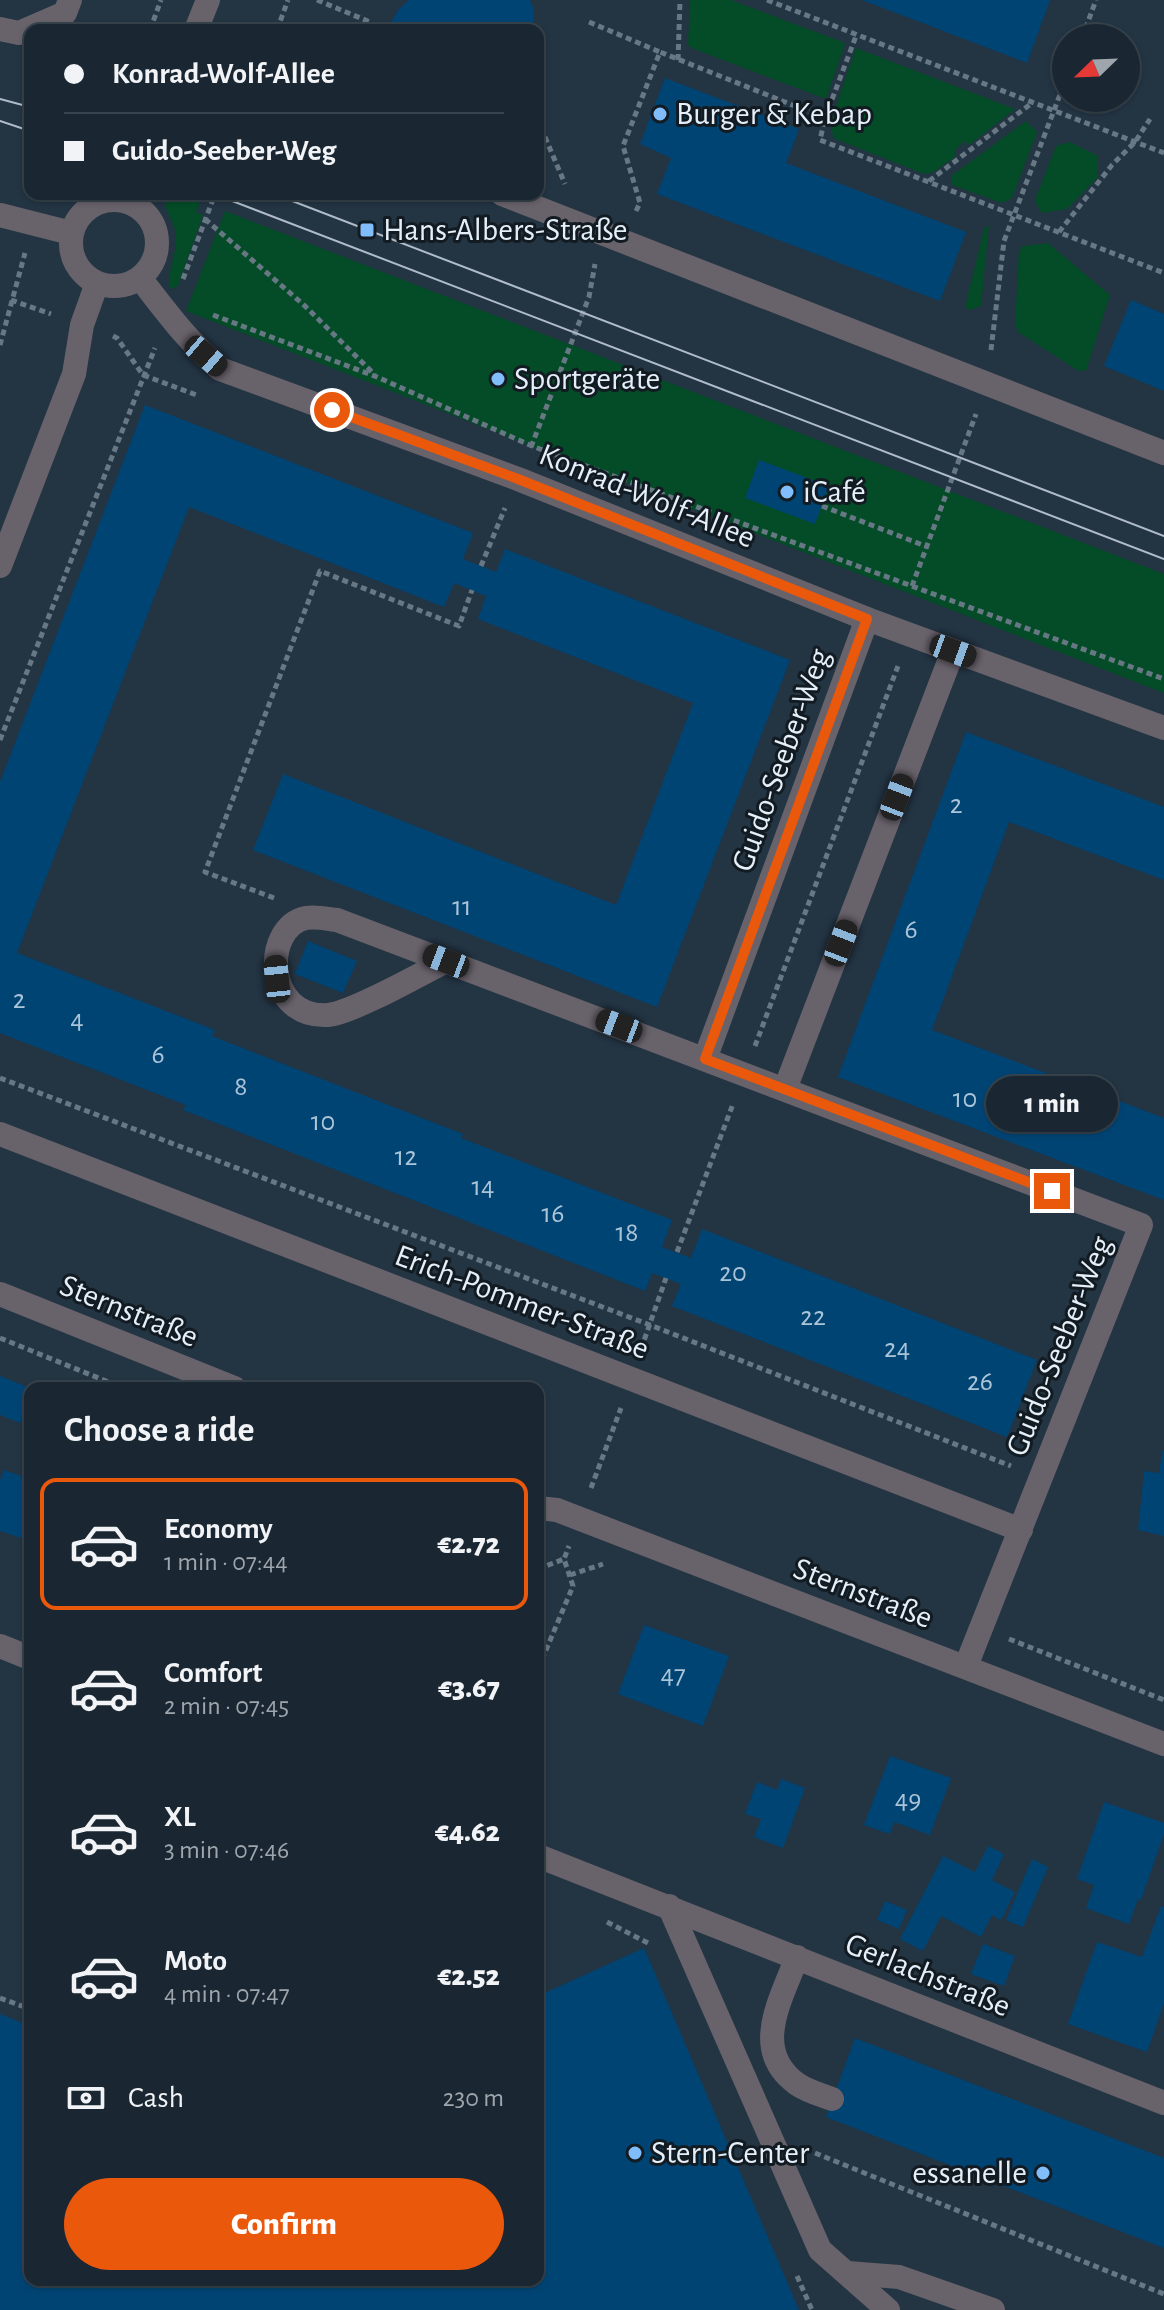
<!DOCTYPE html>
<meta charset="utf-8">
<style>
:root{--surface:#1a2732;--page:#27333e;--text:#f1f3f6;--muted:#9fa5ac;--line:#38444d;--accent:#ea580c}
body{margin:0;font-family:"Alegreya Sans",sans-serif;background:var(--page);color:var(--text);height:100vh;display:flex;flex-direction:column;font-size:30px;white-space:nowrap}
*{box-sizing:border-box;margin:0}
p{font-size:26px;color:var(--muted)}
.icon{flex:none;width:44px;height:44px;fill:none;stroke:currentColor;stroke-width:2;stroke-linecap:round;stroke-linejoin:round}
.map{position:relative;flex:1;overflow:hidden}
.details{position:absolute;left:24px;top:1382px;width:520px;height:904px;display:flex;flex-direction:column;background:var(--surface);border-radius:16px;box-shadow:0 2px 6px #0004,0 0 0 2px var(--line)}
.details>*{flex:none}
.hud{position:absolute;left:24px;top:24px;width:520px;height:176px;border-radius:16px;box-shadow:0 2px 6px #0004,0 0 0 2px var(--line);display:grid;align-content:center;height:176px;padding:0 40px;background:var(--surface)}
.needle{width:52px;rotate:247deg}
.buttons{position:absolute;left:1052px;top:24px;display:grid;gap:16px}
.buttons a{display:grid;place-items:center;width:88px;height:88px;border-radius:50%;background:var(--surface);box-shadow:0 2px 6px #0004,0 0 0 2px var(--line);font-size:40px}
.end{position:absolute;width:36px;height:36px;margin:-18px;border:10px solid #ea580c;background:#fff;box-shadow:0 0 0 4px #fff}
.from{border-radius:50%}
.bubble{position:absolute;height:56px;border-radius:28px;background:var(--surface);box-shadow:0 2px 6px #0004,0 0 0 2px var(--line);font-size:26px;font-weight:800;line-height:56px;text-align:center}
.car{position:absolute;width:24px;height:48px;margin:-24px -12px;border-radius:10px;box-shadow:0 0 6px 2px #0007;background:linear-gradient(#222 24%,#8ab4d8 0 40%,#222 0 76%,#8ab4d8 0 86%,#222 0)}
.hud b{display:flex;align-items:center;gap:28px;height:76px;font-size:30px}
.hud b+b{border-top:2px solid var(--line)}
.hud i{width:20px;height:20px;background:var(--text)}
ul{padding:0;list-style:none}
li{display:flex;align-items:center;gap:24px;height:132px;margin:0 16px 12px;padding:0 24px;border:4px solid transparent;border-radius:16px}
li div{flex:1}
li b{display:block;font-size:30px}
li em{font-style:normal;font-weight:800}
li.current{border-color:var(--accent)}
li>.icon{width:72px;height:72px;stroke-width:1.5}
h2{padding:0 40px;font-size:36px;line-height:96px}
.pay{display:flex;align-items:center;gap:20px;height:88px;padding:0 40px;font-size:30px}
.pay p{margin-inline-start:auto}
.primary-button{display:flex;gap:16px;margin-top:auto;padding:16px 40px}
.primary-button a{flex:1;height:92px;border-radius:48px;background:var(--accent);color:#fff;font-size:32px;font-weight:800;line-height:92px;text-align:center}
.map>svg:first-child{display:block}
.green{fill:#034c27}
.building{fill:#004474}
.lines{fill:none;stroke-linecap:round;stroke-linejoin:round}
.path{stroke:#687784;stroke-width:5;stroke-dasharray:6 4;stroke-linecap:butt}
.minor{stroke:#68626b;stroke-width:24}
.tram{stroke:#b0bdc8;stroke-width:2}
.route{stroke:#ea580c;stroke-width:10}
.poi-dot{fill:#80bdfa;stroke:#131b22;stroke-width:3}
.labels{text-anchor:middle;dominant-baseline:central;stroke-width:6;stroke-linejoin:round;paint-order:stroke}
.number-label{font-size:28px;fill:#abc4d8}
.poi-label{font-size:32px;fill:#e4eff9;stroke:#131b22;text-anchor:start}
.street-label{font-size:32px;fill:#e4eff9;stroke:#131b22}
</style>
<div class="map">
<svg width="1164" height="2310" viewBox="0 0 1164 2310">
<rect width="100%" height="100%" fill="#233443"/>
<g class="green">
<path d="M 690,0 L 731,0 L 845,43 L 826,99 L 694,49 L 688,45 Z"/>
<path d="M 856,48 L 1015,109 L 969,145 L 965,141 L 955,150 L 956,156 L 934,172 L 924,174 L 833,138 L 831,120 Z"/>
<path d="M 1026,121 L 1037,132 L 1012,198 L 1002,203 L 952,185 L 951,176 Z"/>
<path d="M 1070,142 L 1098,156 L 1098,177 L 1067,209 L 1042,213 L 1035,202 L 1036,197 L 1056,146 Z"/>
<path d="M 165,194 L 178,194 L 200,203 L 196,212 L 203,215 L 178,286 L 170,289 C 166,272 177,256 176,238 C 176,222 162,210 165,194 Z"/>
<path d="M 225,211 L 1164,574 L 1164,693 L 186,311 Z"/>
<path d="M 989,225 L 981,306 L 969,310 L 965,307 L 984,229 Z"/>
<path d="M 1048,243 L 1110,295 L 1086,371 L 1077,370 L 1018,332 L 1015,324 L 1019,251 L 1023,246 Z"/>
</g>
<g class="building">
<path d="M 409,0 L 530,0 L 533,7 L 534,30 L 387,30 L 398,10 Z"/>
<path d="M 862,0 L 1050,0 L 1027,63 Z"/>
<path d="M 665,78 L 799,129 L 786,163 L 966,232 L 940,301 L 657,194 L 671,158 L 640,144 Z"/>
<path d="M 1131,300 L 1164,314 L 1164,391 L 1104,366 Z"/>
<path d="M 145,405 L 473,533 L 463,559 L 496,572 L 505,549 L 790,660 L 657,1007 L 253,850 L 283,774 L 616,905 L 693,703 L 478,619 L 486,596 L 454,583 L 444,607 L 189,507 L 17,953 L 215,1030 L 212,1036 L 463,1134 L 461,1138 L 672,1220 L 662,1247 L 691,1258 L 702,1229 L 1037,1360 L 1007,1437 L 672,1306 L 681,1284 L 652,1273 L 645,1291 L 183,1110 L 186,1105 L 0,1033 L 0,782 Z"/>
<path d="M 759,460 L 829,486 L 815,524 L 745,498 Z"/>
<path d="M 966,732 L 1164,807 L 1164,880 L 1009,822 L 932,1030 L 1164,1118 L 1164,1200 L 838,1077 Z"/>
<path d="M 308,941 L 357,961 L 343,993 L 295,974 Z"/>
<path d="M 0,1376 L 30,1388 L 30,1395 L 20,1423 L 0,1415 Z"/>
<path d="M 1162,1451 L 1164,1451 L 1164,1536 L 1138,1530 L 1144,1471 L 1159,1473 Z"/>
<path d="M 4,1470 L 30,1479 L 30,1514 L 21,1538 L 0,1531 L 0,1480 Z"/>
<path d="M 644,1625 L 729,1656 L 703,1726 L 618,1694 Z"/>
<path d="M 890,1756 L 951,1778 L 930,1835 L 894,1822 L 890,1834 L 864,1825 Z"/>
<path d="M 781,1779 L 805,1788 L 783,1848 L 754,1837 L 761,1819 L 745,1814 L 757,1782 L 777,1790 Z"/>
<path d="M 1104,1802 L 1164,1823 L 1164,1834 L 1141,1900 L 1138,1899 L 1129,1924 L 1086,1908 L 1094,1885 L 1077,1879 Z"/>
<path d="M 988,1846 L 1004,1854 L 992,1880 L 1015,1892 L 1001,1920 L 992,1915 L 981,1937 L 941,1916 L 923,1951 L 900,1939 L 943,1856 L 975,1872 Z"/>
<path d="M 1032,1859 L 1048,1867 L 1023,1927 L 1006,1920 Z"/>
<path d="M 885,1901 L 907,1910 L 899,1929 L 877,1920 Z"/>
<path d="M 1161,1906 L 1164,1907 L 1164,2003 L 1147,2052 L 1068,2024 L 1097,1942 L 1142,1957 Z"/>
<path d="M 983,1944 L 1015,1956 L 1004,1986 L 971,1974 Z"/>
<path d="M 644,1948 L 799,2310 L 0,2310 L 0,2014 L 30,2026 L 30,2280 L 538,2280 L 538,1996 Z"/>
<path d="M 855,2038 L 1164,2158 L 1164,2248 L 826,2117 Z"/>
</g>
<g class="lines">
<g class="path">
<path d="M 317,0 L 370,22"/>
<path d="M 767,0 L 1164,153"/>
<path d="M 589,22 L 660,52"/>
<path d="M 150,30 L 161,0"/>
<path d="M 277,30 L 288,0"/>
<path d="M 1082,38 L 1096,0"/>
<path d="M 678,60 L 680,0"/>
<path d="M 825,118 L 856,36"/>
<path d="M 545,137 L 565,184"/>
<path d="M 929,181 L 1032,103"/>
<path d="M 636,211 L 640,203 L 623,146 L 660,52 L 825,118 L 820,140 L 1164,273"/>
<path d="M 205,219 L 305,306 L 375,375"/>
<path d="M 1059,232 L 1112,165 L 1135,142 L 1150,119"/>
<path d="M 183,279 L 215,194"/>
<path d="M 11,300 L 51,314"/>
<path d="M 213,315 L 377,377 L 532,446 L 1164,679"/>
<path d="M 113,336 L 117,338 L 143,375 L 199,396"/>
<path d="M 0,345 L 25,253"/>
<path d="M 991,350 L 1004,241 L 1066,79"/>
<path d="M 531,447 L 589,297 L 595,264"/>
<path d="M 822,506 L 928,547"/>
<path d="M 481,566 L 505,508"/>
<path d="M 912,586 L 976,414"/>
<path d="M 0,740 L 155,348"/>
<path d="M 274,898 L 205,872 L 320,571 L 459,626 L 472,590"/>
<path d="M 755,1046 L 898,666"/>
<path d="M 0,1078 L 650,1325 L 1011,1466"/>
<path d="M 677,1252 L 733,1104"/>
<path d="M 0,1338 L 123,1388"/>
<path d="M 641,1349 L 666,1278"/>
<path d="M 591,1488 L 621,1408"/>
<path d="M 538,1569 L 564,1559"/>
<path d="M 570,1575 L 603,1564"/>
<path d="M 1009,1639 L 1164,1700"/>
<path d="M 538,1669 L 573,1586 L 564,1559 L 569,1546"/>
<path d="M 607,1922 L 648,1943"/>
<path d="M 0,1998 L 30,2009"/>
<path d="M 815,2153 L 1164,2294"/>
<path d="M 797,2276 L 812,2310"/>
</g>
<g class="minor">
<path d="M 0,29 L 19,33 L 65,13 L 70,0"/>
<path d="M 196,30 L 208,0"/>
<path d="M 502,194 L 1164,453"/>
<circle cx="114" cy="243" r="43"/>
<path d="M 0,215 L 71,233"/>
<path d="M 140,278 C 168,314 185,338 220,369 L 518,479 L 867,619 L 1164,728"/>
<path d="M 0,566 L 74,374 L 82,325 L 97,283"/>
<path d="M 446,961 C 421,974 352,1013 328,1015 C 264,1019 262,927 306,918 C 315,916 328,919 337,920 L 1141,1225 L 966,1666"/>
<path d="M 705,1059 L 867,619"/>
<path d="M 785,1089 L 953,651"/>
<path d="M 0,1134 L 1021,1530"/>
<path d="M 0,1294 L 234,1388"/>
<path d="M 538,1508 L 557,1510 L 1164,1744"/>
<path d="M 0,1646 L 30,1658"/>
<path d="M 538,1856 L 1164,2103"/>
<path d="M 669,1906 L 820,2250 L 888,2310"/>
<path d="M 797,1957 C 781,2000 750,2050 797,2084 C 807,2091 821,2095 832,2099"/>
<path d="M 848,2273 L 899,2277 L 993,2310"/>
</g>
<g class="tram">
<path d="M 0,99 L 30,107"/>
<path d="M 0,121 L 30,131"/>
<path d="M 214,194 L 1164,559"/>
<path d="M 274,194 L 1164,536"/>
</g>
</g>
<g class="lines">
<path class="route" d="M 332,410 L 518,479 L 867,619 L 705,1059 L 1052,1191"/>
</g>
<g class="poi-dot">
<circle cx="660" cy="114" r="8"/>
<rect x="359" y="222" width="16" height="16" rx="4"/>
<circle cx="498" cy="379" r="8"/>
<circle cx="787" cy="492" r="8"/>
<circle cx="635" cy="2153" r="8"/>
<circle cx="1043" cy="2173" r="8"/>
</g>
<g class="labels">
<g class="number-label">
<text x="956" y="805">2</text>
<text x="462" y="907">11</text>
<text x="911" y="930">6</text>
<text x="19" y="1000">2</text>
<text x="77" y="1020">4</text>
<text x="158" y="1055">6</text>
<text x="241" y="1087">8</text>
<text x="965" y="1099">10</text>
<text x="323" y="1122">10</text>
<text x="406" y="1157">12</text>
<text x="483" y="1187">14</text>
<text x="553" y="1214">16</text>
<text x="627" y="1233">18</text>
<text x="733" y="1273">20</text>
<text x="813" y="1317">22</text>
<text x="897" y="1349">24</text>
<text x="980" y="1382">26</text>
<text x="673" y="1675">47</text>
<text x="908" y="1800">49</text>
</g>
<g class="poi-label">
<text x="676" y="114">Burger &amp; Kebap</text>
<text x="383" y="230">Hans-Albers-Straße</text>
<text x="514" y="379">Sportgeräte</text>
<text x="803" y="492">iCafé</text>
<text x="651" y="2153">Stern-Center</text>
<text x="1027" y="2173" text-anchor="end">essanelle</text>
</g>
<g class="street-label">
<text transform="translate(647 496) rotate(22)">Konrad-Wolf-Allee</text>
<text transform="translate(781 760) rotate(-70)">Guido-Seeber-Weg</text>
<text transform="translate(522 1302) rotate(21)">Erich-Pommer-Straße</text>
<text transform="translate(129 1311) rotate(22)">Sternstraße</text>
<text transform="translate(1059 1346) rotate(-68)">Guido-Seeber-Weg</text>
<text transform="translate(863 1593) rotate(21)">Sternstraße</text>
<text transform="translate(928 1975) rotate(22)">Gerlachstraße</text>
</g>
</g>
</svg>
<div class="buttons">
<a><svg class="needle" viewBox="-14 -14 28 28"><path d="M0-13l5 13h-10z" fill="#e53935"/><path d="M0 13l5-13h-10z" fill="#9fa5ac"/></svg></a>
</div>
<i class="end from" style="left:332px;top:410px"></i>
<i class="end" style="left:1052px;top:1191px"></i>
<div class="bubble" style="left:986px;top:1076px;width:132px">1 min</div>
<i class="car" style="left:206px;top:356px;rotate:131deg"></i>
<i class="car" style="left:953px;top:651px;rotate:110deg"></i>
<i class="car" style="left:897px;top:797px;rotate:21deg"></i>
<i class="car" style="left:841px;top:943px;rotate:21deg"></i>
<i class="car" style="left:446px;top:961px;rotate:291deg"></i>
<i class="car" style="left:277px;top:979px;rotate:354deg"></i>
<i class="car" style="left:619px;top:1026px;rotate:291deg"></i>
<div class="hud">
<b><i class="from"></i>Konrad-Wolf-Allee</b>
<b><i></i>Guido-Seeber-Weg</b>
</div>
<section class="details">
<h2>Choose a ride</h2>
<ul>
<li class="current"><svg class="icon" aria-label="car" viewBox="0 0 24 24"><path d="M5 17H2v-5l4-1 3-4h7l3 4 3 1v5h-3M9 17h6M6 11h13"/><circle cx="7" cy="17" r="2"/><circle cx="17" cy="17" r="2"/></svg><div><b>Economy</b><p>1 min · 07:44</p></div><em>€2.72</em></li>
<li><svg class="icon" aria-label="car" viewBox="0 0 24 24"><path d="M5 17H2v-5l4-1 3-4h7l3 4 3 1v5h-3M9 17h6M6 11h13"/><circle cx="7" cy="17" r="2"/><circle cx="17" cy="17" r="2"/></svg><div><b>Comfort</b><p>2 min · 07:45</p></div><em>€3.67</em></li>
<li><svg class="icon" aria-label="car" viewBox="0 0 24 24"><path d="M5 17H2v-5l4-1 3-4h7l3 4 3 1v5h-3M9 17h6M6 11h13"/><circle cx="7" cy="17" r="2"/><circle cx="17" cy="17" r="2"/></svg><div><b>XL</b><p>3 min · 07:46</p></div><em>€4.62</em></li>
<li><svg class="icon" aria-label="car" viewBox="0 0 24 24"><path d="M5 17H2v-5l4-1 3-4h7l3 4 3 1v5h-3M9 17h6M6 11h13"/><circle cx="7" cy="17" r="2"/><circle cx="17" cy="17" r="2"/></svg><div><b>Moto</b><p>4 min · 07:47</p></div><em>€2.52</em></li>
</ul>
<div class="pay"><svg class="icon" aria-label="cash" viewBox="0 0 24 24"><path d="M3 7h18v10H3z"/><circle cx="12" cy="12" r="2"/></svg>Cash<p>230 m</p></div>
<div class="primary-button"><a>Confirm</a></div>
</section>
</div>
